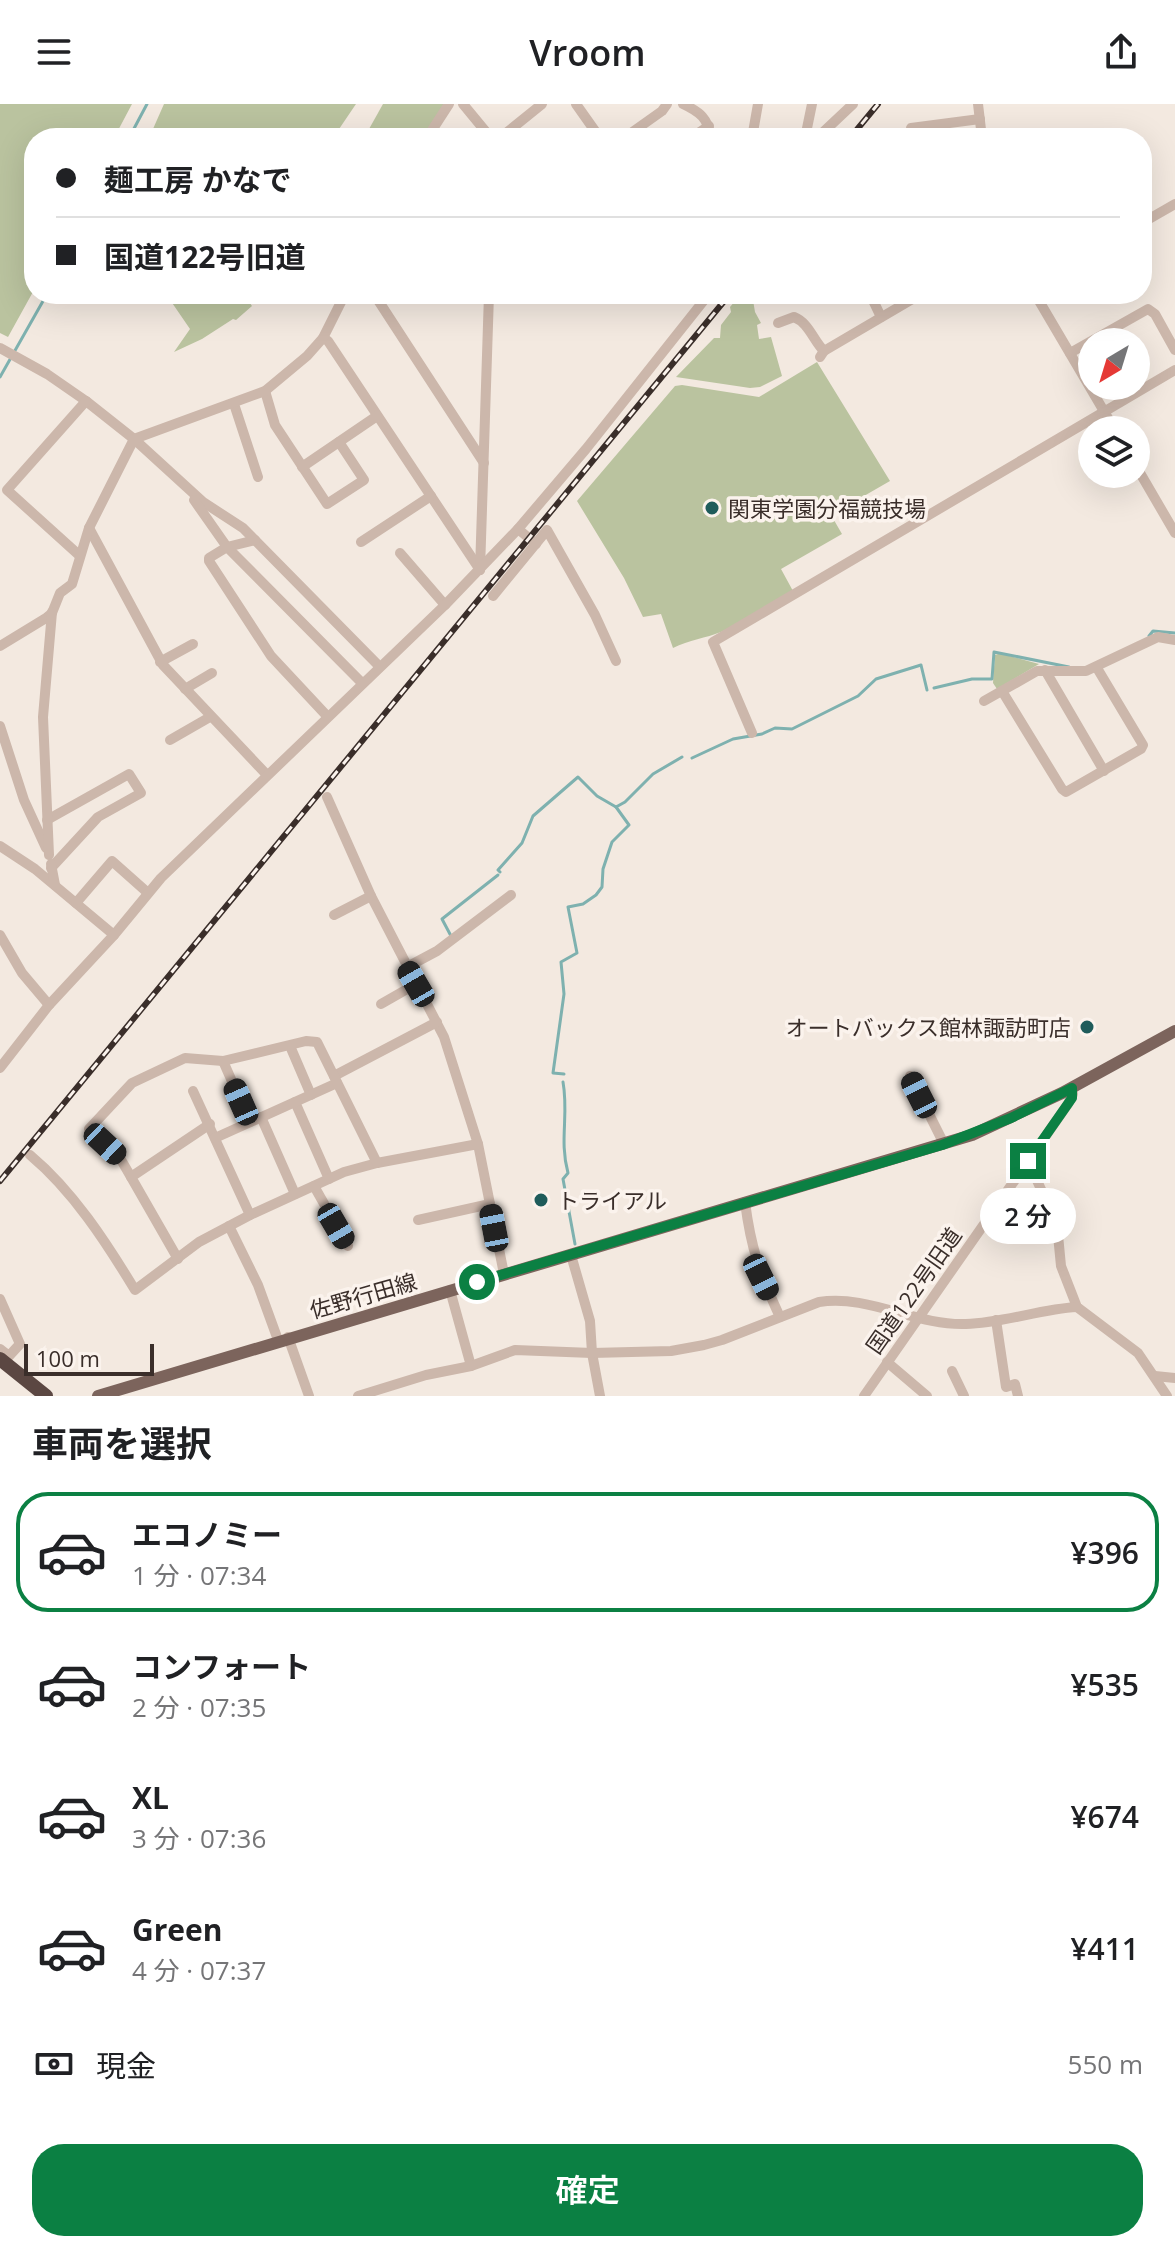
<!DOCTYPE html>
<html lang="ja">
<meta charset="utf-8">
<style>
:root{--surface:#fff;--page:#f2f2f2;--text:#202124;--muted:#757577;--line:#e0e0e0;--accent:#0b8043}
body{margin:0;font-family:"Open Sans","Noto Sans JP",sans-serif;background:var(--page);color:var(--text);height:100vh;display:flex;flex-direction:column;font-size:30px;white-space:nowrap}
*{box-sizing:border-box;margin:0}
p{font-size:26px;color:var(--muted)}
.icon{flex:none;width:44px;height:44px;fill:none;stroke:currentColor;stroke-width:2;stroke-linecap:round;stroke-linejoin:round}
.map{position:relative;height:1292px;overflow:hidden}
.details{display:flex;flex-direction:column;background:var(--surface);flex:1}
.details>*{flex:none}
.hud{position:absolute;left:24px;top:24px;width:1128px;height:176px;border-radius:32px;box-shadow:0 8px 32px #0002;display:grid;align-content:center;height:176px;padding:0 32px;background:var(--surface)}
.needle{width:52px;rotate:218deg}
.buttons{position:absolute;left:1078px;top:224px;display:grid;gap:16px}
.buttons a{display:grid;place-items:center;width:72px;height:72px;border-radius:50%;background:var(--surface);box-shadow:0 8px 32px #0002;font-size:40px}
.scale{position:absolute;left:24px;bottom:20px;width:130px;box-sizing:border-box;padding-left:8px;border:4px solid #3a2e2a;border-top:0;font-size:22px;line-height:28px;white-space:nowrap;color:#3a2e2a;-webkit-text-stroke:6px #fbf3ed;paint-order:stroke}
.end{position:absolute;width:36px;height:36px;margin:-18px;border:10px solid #0b8043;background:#fff;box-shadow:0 0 0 4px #fff}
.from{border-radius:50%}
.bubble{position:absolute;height:56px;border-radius:28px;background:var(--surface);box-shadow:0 8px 32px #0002;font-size:26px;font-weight:600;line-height:56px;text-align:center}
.car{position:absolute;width:24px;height:48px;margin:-24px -12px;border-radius:10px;box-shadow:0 0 6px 2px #0007;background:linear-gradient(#222 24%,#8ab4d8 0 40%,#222 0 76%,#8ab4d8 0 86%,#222 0)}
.hud b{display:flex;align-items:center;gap:28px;height:76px;font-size:30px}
.hud b+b{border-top:2px solid var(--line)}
.hud i{width:20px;height:20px;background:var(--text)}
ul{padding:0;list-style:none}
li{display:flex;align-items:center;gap:24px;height:120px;margin:0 16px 12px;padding:0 16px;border:4px solid transparent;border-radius:32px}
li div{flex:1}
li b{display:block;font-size:30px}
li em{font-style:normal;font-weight:600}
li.active{border-color:var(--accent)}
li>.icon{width:72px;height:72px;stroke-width:1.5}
h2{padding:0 32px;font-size:36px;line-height:96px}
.pay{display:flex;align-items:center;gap:20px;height:88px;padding:0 32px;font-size:30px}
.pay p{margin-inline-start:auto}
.cta{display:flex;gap:16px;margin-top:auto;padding:16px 32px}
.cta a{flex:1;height:92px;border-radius:32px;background:var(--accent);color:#fff;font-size:32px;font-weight:600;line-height:92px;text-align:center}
header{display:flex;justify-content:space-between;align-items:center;height:104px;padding:0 32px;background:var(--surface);font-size:36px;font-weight:600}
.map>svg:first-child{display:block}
.green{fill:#bac39f}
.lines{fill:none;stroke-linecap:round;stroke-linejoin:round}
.stream{stroke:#7eb1af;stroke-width:3}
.minor{stroke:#ccb7ab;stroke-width:10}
.major{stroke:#7c645c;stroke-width:12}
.highway{stroke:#5b4742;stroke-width:14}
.rail-casing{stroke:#3a2e2a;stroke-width:6}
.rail{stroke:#fbf3ed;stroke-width:3;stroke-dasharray:9;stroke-linecap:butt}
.route{stroke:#0b8043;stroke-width:10}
.poi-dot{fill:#1f5c5b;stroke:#fbf3ed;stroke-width:3}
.labels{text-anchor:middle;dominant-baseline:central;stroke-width:7;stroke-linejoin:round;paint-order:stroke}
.poi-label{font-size:22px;fill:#3a2e2a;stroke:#fbf3ed;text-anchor:start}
.street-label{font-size:22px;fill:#3a2e2a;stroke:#fbf3ed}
</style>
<header><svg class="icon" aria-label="menu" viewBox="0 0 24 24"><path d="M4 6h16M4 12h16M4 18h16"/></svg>Vroom<svg class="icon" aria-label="share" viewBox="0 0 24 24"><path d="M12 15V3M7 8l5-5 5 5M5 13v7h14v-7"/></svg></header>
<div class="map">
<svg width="1175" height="1292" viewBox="0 0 1175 1292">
<rect width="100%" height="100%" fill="#f3e9e0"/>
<g class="green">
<path d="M 0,0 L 132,0 L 114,34 L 34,34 L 34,186 L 8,233 L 0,229 Z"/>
<path d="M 164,0 L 356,0 L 335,31 L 322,27 L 319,34 L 149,34 Z"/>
<path d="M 383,0 L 444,0 L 423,34 L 364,34 Z"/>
<path d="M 166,190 L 250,190 L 247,195 L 252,202 L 236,216 L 233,215 L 202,235 L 174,248 L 190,225 Z"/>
<path d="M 741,190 L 752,190 L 755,208 L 761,219 L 757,221 L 759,235 L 771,233 L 782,272 L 760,283 L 750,284 L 676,273 L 714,234 L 720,234 L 721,221 L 731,208 L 730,203 Z"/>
<path d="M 817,258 L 890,377 L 831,411 L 842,430 L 781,465 L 793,487 C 769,501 746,517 721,528 C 706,534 689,536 673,544 L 661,510 L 643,513 L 624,474 L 577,397 L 675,282 L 682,281 L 759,293 Z"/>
<path d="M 998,550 L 1002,550 L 1039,560 L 997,585 L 993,579 L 995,551 Z"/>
</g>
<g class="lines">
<g class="stream">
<path d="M 129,34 L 147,0"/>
<path d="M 0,273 L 47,190"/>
<path d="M 1149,532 L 1153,527 L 1175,529"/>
<path d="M 934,584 L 972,575 L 992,575 L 994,548 L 1069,563"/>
<path d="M 692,654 L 733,635 L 762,630 L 775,624 L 792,625 L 858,592 L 876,575 L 921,561 L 927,586"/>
<path d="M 500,768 L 498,766 L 522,739 L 533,712 L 578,673 L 597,692 L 616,703 L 625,698 L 653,670 L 682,653"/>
<path d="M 451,832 L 442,815 L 498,771"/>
<path d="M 564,970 L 553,969 L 564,890 L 561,858 L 577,849 L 568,803 L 583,800 L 596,791 L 602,783 L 603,765 L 612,738 L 629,721 L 616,703"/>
<path d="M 563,978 C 569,1011 559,1036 568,1069 L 563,1075 L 575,1140"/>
</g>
<g class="minor">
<path d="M 463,0 L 491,34"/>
<path d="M 576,0 L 600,34"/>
<path d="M 683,0 C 700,8 708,14 711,34"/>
<path d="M 978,0 L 982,34"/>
<path d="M 911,24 L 980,15"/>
<path d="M 427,34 L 449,0"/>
<path d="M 500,34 L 542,0"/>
<path d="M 624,34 L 662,7 L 667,0"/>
<path d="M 691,34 L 709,22"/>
<path d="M 752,34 L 758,0"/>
<path d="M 805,34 L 812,0"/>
<path d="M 817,34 L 853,0"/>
<path d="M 1142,119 L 1175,100"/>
<path d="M 374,190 L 484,359"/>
<path d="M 870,190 L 881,213"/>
<path d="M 1035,190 L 1115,326"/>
<path d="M 778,219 L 794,213 C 809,219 813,236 824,247"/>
<path d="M 323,234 L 328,237 L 480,466"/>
<path d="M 0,244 L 47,270 L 86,297 L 134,335 L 203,398 L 243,424 L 379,562"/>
<path d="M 1070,249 L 1148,205 L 1155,210 L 1175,246"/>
<path d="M 820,253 L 824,247 L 921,190"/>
<path d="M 265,287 L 275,321 L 327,400 L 364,376 L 339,338"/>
<path d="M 234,300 L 258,373"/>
<path d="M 1136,362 L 1175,429"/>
<path d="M 302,363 L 377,312"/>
<path d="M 194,396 L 227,443 L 362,579"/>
<path d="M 89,424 L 163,561 L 267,671"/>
<path d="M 518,425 L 536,440"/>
<path d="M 255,436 L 227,443 L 209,454 L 209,457 L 271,552 L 327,612"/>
<path d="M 361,438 L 431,392"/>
<path d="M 400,449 L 445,501"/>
<path d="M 80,452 L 7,386 L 86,297"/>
<path d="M 480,466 L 489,190"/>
<path d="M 493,492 L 547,426 L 595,511 L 616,557"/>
<path d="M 0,542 L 46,514 L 52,509 L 60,489 L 72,480 L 89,424 L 134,335 L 265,287 L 307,252 L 323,234 L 345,190"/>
<path d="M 160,558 L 193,540"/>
<path d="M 1045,566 L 1104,667"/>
<path d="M 185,585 L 212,569"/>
<path d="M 1002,587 L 1062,685 L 1066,688 L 1141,645 L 1143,641 L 1097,564"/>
<path d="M 984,597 L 1037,567 L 1086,567 L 1158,533 L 1175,536"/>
<path d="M 0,622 L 24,696 L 46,744"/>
<path d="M 752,629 L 713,538 L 1175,266"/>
<path d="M 170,636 L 210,613"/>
<path d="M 327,693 L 371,792 L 444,933 L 478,1040 L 504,1170"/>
<path d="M 47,716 L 129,670 L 141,689 L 98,713 L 51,764"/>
<path d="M 0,742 L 35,765 L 114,831"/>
<path d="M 49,751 L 43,613 L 52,508"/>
<path d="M 51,760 L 55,781"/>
<path d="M 76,799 L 112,757 L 148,789"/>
<path d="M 334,811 L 371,792"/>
<path d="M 0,831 L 22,869 L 49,901"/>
<path d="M 407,863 L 437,847 L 511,791"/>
<path d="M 381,900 L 416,880"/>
<path d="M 290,942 L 311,991"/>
<path d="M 223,957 L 250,1018"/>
<path d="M 0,964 L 49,901 L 114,831 L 161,774 L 445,501 L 518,425 L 586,345 L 709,190"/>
<path d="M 334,972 L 437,918"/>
<path d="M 910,972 L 941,1034 L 942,1041"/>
<path d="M 193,987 L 250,1111"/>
<path d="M 295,998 L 329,1075"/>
<path d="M 261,1013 L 295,1090"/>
<path d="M 215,1034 L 337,979"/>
<path d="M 30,1051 C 73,1087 106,1138 135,1186 L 199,1138 L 250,1111 L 344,1068 L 377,1059 L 478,1040"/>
<path d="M 1028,1057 L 1051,1107 L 1058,1131 L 1061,1162 L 1077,1203 L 1138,1249 L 1167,1292"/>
<path d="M 131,1073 L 120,1054 L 89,1025 L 132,979 L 185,954 L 223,957 L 306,937 L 317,938 L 377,1059"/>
<path d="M 314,1082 L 348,1142"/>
<path d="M 745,1098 C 751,1145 760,1170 780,1213"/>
<path d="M 418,1116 L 490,1100"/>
<path d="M 229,1122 L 258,1181 L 278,1236"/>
<path d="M 571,1151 L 590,1217 L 592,1249 L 600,1292"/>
<path d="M 178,1155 L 131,1073 L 210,1020"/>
<path d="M 450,1186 L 471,1262"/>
<path d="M 0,1195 L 20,1240 L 9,1252 L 0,1245"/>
<path d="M 996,1216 L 1006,1283 L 1015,1280 L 1018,1292"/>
<path d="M 288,1233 L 309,1292"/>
<path d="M 887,1258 L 927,1292"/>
<path d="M 952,1267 L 964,1292"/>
<path d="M 1155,1272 L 1175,1274"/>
<path d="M 358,1292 L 426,1271 L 471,1262 L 515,1246 L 592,1249 L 671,1247 L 704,1241 L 722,1236 L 819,1198 C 869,1190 916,1222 966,1220 C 1004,1219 1040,1205 1077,1203"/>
<path d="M 864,1292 L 1068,1000 L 1073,990 L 1072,984"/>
</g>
<path class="major" d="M 98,1292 L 972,1031 L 1062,989 L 1175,927"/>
<path class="highway" d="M 0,1255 L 46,1292"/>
<defs>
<g id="rail">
<path d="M 850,34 L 878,0"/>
<path d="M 0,1077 L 730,190"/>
</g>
</defs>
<use href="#rail" class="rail-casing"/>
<use href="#rail" class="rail"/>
</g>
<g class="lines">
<path class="route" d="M 477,1178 L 942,1041 L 1011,1014 L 1072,984 L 1072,994 L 1028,1057"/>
</g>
<g class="poi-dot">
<circle cx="712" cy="404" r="8"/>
<circle cx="1087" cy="923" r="8"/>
<circle cx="541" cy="1096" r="8"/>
</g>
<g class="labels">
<g class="poi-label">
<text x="728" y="404">関東学園分福競技場</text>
<text x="1071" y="923" text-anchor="end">オートバックス館林諏訪町店</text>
<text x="557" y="1096">トライアル</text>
</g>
<g class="street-label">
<text transform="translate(913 1186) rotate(-55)">国道122号旧道</text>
<text transform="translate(363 1191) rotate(-16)">佐野行田線</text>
</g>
</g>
</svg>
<div class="buttons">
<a><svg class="needle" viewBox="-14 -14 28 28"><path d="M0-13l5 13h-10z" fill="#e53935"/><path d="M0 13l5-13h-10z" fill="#757577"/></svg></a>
<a><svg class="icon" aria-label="layers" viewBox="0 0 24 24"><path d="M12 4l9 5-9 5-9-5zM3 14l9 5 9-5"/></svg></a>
</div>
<div class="scale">100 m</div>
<i class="end from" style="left:477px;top:1178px"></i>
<i class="end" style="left:1028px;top:1057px"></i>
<div class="bubble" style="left:980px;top:1084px;width:96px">2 分</div>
<i class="car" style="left:416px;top:880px;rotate:330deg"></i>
<i class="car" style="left:919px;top:991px;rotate:333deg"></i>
<i class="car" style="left:241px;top:998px;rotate:336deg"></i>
<i class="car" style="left:105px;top:1040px;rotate:133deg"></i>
<i class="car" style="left:336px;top:1122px;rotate:150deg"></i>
<i class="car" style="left:494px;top:1124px;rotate:349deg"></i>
<i class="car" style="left:761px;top:1173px;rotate:154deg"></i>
<div class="hud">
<b><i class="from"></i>麺工房 かなで</b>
<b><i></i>国道122号旧道</b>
</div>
</div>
<section class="details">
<h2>車両を選択</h2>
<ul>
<li class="active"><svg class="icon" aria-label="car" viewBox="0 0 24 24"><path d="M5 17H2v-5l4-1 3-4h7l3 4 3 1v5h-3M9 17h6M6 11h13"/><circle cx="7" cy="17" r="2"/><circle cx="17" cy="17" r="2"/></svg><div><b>エコノミー</b><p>1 分 · 07:34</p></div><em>¥396</em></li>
<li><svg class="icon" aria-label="car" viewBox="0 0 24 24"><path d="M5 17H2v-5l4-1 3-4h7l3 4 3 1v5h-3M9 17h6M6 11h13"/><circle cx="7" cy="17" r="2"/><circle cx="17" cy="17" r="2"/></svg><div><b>コンフォート</b><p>2 分 · 07:35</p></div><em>¥535</em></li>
<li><svg class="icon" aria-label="car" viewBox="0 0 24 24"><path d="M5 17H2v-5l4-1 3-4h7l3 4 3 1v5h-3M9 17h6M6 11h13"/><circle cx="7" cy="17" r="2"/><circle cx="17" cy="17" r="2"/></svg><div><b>XL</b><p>3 分 · 07:36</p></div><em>¥674</em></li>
<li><svg class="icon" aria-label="car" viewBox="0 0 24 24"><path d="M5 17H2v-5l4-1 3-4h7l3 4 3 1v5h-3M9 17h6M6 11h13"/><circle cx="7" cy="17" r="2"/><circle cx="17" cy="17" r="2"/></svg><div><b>Green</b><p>4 分 · 07:37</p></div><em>¥411</em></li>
</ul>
<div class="pay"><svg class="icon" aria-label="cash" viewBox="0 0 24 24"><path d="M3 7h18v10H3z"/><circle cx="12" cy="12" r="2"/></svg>現金<p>550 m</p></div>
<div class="cta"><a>確定</a></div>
</section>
